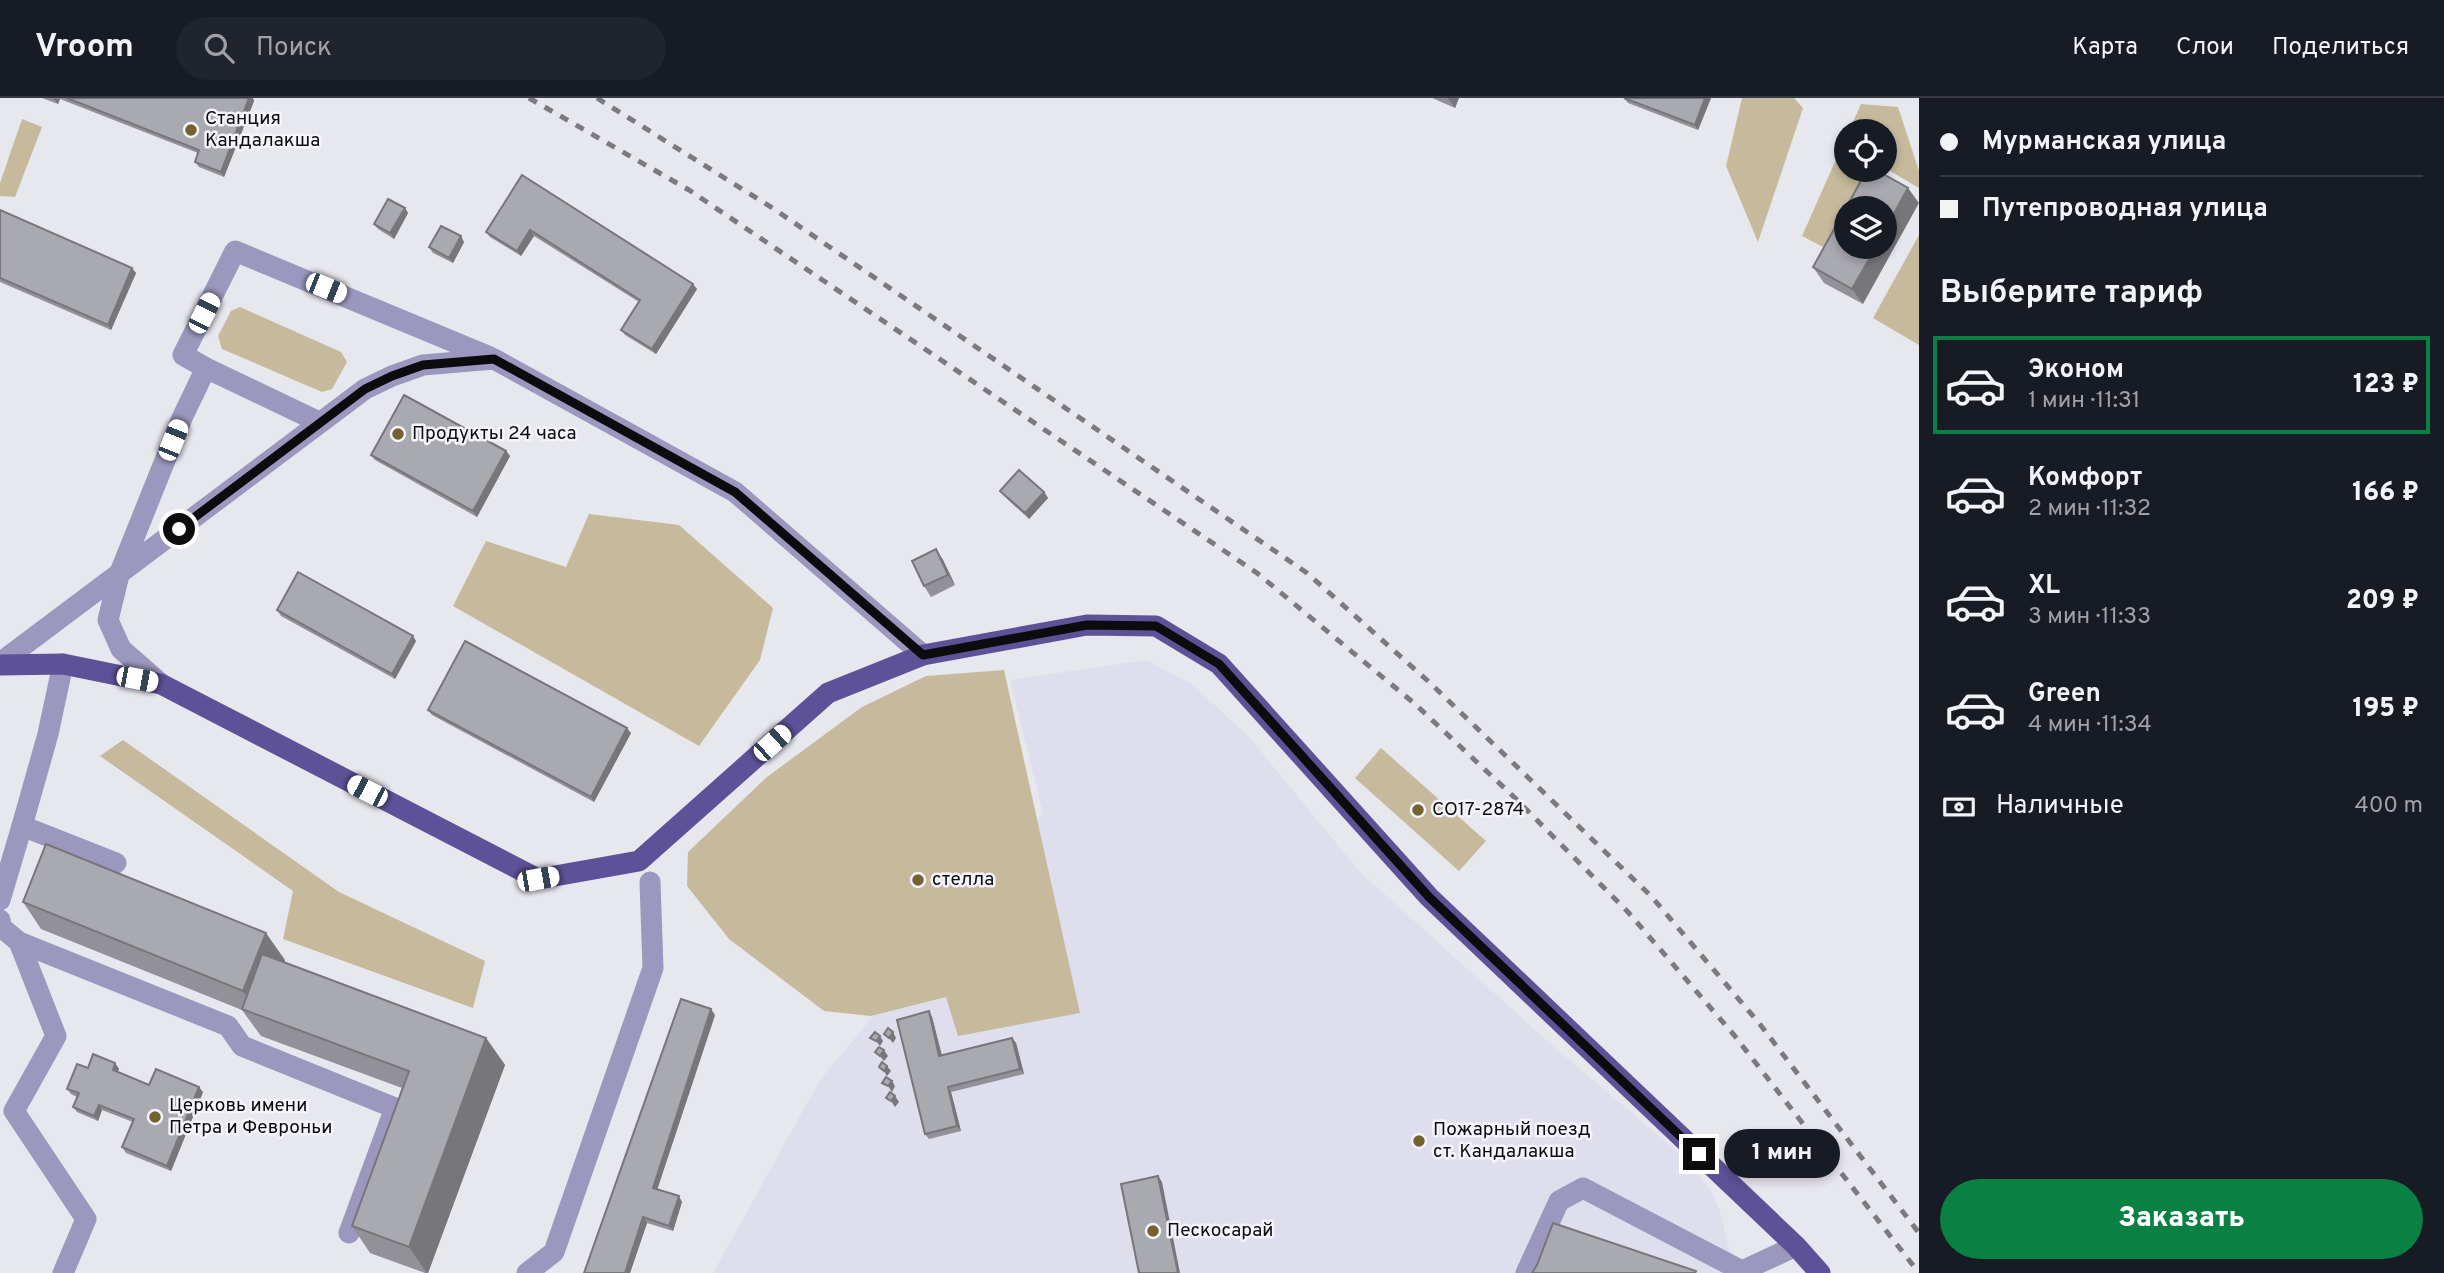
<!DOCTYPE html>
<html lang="ru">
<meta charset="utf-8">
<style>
:root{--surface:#171b24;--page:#20242c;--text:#f1f3f6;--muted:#9ea1a6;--line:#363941;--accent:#0b8043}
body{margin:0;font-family:Overpass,sans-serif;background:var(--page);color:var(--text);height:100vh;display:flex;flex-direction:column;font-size:26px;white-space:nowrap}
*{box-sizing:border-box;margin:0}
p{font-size:23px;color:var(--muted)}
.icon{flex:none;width:38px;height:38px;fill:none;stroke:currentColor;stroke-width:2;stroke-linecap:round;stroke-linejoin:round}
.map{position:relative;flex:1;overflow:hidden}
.panel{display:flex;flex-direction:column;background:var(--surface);width:525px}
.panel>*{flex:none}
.banner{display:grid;align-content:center;height:154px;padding:0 21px;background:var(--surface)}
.fabs{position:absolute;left:1834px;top:21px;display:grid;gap:14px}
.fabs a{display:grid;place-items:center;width:63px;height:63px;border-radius:50%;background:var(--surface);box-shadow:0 4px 10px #0003;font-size:35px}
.end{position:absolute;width:32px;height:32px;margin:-16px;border:9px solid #0c0c0e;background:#fff;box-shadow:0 0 0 4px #fff}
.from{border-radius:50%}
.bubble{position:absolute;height:49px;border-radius:24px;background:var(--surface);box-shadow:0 4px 10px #0003;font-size:23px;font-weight:800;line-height:49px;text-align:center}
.car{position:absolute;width:21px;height:42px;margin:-21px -10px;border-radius:9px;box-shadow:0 0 5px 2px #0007;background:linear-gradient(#fff 24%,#345 0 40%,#fff 0 76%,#345 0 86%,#fff 0)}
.banner b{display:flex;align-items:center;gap:24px;height:66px;font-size:26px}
.banner b+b{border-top:2px solid var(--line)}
.banner i{width:18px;height:18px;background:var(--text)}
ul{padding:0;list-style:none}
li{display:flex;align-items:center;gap:21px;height:98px;margin:0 14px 10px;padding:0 7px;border:4px solid transparent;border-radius:0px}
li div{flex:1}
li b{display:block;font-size:26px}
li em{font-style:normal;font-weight:800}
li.active{border-color:var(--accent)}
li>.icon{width:63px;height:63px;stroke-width:1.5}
h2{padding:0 21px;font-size:32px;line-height:84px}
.pay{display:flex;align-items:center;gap:18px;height:77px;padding:0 21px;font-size:26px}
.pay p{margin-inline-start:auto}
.button{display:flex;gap:14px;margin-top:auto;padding:14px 21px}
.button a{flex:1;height:80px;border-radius:42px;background:var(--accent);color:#fff;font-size:28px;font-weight:800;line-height:80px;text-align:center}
header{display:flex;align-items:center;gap:42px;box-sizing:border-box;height:98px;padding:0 35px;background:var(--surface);border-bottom:2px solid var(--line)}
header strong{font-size:33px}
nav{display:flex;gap:38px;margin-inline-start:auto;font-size:24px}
.search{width:490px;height:63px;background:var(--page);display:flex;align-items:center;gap:18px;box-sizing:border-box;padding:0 24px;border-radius:38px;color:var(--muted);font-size:26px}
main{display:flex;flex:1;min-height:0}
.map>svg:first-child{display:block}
.built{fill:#dfdeed}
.green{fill:#c6b99c}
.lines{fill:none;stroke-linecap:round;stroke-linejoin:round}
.minor{stroke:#9b97be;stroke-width:21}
.major{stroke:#5d5297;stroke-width:21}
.rail{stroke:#7a7a7f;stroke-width:5;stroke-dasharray:9 9;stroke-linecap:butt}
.wall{fill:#919197}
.shaded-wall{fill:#76767b}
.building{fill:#a9a9b0;stroke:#76767b;stroke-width:2}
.route{stroke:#0c0c0e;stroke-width:9}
.poi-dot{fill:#766130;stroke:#f5f4fc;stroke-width:2.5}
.labels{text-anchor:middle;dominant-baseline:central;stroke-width:5;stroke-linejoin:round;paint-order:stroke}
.poi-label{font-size:19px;fill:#0c0c0e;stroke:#f5f4fc;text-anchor:start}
</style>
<header>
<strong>Vroom</strong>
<div class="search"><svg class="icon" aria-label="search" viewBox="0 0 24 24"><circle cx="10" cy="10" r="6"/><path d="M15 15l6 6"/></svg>Поиск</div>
<nav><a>Карта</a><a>Слои</a><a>Поделиться</a></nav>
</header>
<main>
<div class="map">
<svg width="1919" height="1175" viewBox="0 0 1919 1175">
<rect width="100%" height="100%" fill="#e7e7ee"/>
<path class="built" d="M 1147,562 L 1194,588 L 1248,638 L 1360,774 L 1553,948 L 1681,1057 L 1711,1092 L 1720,1114 L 1731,1161 L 1744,1175 L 713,1175 L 820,982 L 1043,715 L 1010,582 Z"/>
<g class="green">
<path d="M 1742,0 L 1794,0 L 1803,10 L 1758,144 L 1726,68 Z"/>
<path d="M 1861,6 L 1898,9 L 1919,73 L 1919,90 L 1885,70 L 1885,33 L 1849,33 Z"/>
<path d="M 22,21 L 42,29 L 15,99 L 0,98 L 0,85 Z"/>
<path d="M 1846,39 L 1846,72 L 1878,72 L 1852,110 L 1846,110 L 1825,150 L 1802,138 Z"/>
<path d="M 1919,137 L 1919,247 L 1873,220 Z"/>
<path d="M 240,209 L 341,254 L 347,264 L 332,291 L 322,294 L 222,251 L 218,238 L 231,213 Z"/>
<path d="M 589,416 L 679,427 L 773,510 L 760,562 L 699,648 L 453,508 L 486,443 L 566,469 Z"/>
<path d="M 1004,572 L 1080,915 L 958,938 L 946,899 L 871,918 L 824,913 L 729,841 L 687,788 L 688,754 L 767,679 L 862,609 L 926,578 Z"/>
<path d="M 123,642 L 339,794 L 485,863 L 473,910 L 283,841 L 293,793 L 100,658 Z"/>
<path d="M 1381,650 L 1486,743 L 1459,773 L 1355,680 Z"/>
</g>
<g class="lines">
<g class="minor">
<path d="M 206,270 L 183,257 L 235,153 L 490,259"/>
<path d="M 0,565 L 365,291 L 392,278 L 423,267 L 494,261 L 735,394 L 923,557"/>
<path d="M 63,566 L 48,636 L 22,728 L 116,765"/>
<path d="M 161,586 L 121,551 L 108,522 L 119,477 L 182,320 L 206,270 L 319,324"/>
<path d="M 0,802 L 22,728"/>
<path d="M 0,822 L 1,829 L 19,844 L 56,938 L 14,1013 L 86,1121 L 63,1175"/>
<path d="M 19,844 L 228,928 L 242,948 L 395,1010 L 349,1135"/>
<path d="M 527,1175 L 554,1154 L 653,870 L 650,784"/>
<path d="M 1526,1175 L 1559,1103 L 1583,1090 L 1742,1173 L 1796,1148"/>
</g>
<path class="major" d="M 0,567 L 63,566 L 161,586 L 538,781 L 639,763 L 828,595 L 923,557 L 1087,527 L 1156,528 L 1219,566 L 1429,799 L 1796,1148 L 1820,1175"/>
<g class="rail">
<path d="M 529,0 L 689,92 L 1257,475 L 1415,606 L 1513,698 L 1628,814 L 1734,937 L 1919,1175"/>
<path d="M 597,0 L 774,111 L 1307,475 L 1428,583 L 1651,798 L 1759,925 L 1919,1135"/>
</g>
</g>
<g class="wall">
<path d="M 42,0 L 253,0 L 254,3 L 224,79 L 199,69 L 195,64 L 198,55 L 60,1 L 58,6 Z"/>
<path d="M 1432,0 L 1459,0 L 1455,10 Z"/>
<path d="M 1624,0 L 1711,0 L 1698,32 L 1628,5 Z"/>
<path d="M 1867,72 L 1863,206 L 1824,185 L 1813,169 Z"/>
<path d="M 522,77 L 697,191 L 656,256 L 625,237 L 621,232 L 639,204 L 534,138 L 521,158 L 490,139 L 486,134 Z"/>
<path d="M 405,110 L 408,115 L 394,141 L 378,131 L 374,126 Z"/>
<path d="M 0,112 L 136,175 L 111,232 L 0,184 Z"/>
<path d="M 464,144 L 453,165 L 433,155 L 429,149 Z"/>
<path d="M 506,353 L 510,358 L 477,419 L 375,362 L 371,357 Z"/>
<path d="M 1000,393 L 1044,394 L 1048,400 L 1029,421 L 1004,398 Z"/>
<path d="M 936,451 L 943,462 L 955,487 L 931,499 L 924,488 Z"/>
<path d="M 277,512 L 416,543 L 395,581 L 281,518 Z"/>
<path d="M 428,612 L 631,635 L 594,704 L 432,617 Z"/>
<path d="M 23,804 L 285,862 L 284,864 L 486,940 L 505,967 L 428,1175 L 425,1175 L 370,1155 L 352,1128 L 402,990 L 261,938 L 242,912 L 41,831 Z"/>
<path d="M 929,913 L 932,919 L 942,957 L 1012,940 L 1016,945 L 1024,976 L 951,994 L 961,1033 L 929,1041 L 925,1036 Z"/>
<path d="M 715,917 L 657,1092 L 682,1104 L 673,1133 L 647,1125 L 630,1175 L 584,1175 Z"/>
<path d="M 115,965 L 119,971 L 118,974 L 149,987 L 203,994 L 171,1073 L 126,1055 L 122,1049 L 133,1024 L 102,1012 L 98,1023 L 77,1014 L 73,1009 L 77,999 L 71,996 L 67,991 L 88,970 Z"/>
</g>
<g class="shaded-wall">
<path d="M 54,0 L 60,1 L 58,6 L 54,1 Z"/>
<path d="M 249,0 L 253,0 L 254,3 L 224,79 L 221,74 Z"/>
<path d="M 1448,0 L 1459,0 L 1455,10 Z"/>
<path d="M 1705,0 L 1711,0 L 1698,32 L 1695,27 Z"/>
<path d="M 1908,90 L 1919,105 L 1863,206 L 1852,191 L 1876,149 L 1885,149 L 1885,132 Z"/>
<path d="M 405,110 L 408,115 L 394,141 L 390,135 Z"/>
<path d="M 530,132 L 534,138 L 521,158 L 517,153 Z"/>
<path d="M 461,138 L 464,144 L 453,165 L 449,160 Z"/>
<path d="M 132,170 L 136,175 L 111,232 L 108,227 Z"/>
<path d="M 693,186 L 697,191 L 656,256 L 652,251 Z"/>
<path d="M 506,353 L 510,358 L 477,419 L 473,413 Z"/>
<path d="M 1044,394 L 1048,400 L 1029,421 L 1025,415 Z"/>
<path d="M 936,451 L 943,462 L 955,487 L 948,477 Z"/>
<path d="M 413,538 L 416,543 L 395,581 L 392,576 Z"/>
<path d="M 627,630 L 631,635 L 594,704 L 591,699 Z"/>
<path d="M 266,835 L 285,862 L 263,918 L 261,918 L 243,893 Z"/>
<path d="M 711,911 L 715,917 L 656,1095 L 653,1090 Z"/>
<path d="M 929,913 L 932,919 L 943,963 L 939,958 Z"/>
<path d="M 893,934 L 896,940 L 893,945 L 889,940 Z"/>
<path d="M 880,938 L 883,943 L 880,948 L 876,943 Z"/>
<path d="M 486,940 L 505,967 L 428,1175 L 427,1175 L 409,1149 Z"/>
<path d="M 1012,940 L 1016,945 L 1024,976 L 1020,971 Z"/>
<path d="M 884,952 L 888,958 L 884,963 L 880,958 Z"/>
<path d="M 115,965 L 119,971 L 116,977 L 113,972 Z"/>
<path d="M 887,968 L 891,973 L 887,978 L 884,973 Z"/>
<path d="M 892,983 L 895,988 L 892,994 L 888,988 Z"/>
<path d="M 199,989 L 203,994 L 171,1073 L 167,1068 Z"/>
<path d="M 948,989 L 951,994 L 961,1033 L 957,1028 Z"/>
<path d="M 895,998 L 899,1004 L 895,1009 L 891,1003 Z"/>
<path d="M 99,1007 L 102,1012 L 98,1023 L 94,1018 Z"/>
<path d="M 1158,1078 L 1162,1084 L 1180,1175 L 1178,1175 Z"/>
<path d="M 679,1098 L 682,1104 L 673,1133 L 669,1128 Z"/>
<path d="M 643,1119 L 647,1125 L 630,1175 L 625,1175 Z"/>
</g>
<g class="building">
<path d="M 67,0 L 249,0 L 221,74 L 195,64 L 199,52 Z"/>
<path d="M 1624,0 L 1705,0 L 1695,27 Z"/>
<path d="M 1867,72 L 1876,72 L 1908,90 L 1885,132 L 1885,110 L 1846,110 L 1846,149 L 1876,149 L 1852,191 L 1813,169 Z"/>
<path d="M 522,77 L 693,186 L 652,251 L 621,232 L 640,202 L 530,132 L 517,153 L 486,134 Z"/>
<path d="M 388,101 L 405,110 L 390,135 L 374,126 Z"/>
<path d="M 0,112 L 132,170 L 108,227 L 0,180 Z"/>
<path d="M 441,128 L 461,138 L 449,160 L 429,149 Z"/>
<path d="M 404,297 L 506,353 L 473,413 L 371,357 Z"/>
<path d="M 1019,372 L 1044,394 L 1025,415 L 1000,393 Z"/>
<path d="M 936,451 L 948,477 L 924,488 L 912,463 Z"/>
<path d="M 298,474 L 413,538 L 392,576 L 277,512 Z"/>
<path d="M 465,543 L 627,630 L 591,699 L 428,612 Z"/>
<path d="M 46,746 L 266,835 L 243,893 L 23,804 Z"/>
<path d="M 262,856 L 486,940 L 409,1149 L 352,1128 L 409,973 L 242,911 Z"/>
<path d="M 681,901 L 711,911 L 653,1090 L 679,1098 L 669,1128 L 643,1119 L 625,1175 L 584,1175 Z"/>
<path d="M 929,913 L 939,958 L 1012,940 L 1020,971 L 948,989 L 957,1028 L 925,1036 L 897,922 Z"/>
<path d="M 888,930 L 893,934 L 889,940 L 884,936 Z"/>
<path d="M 875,934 L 880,938 L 876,943 L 870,940 Z"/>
<path d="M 879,949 L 884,952 L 880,958 L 875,954 Z"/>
<path d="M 93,956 L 115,965 L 113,972 L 149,987 L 156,971 L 199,989 L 167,1068 L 122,1049 L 134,1021 L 99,1007 L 94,1018 L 73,1009 L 79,995 L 67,991 L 77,966 L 88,970 Z"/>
<path d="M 882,964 L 887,968 L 884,973 L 879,969 Z"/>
<path d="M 886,979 L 892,983 L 888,988 L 882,985 Z"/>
<path d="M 890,994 L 895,998 L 891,1003 L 886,1000 Z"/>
<path d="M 1158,1078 L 1178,1175 L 1139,1175 L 1121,1086 Z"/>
<path d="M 1553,1125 L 1696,1173 L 1695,1175 L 1532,1175 L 1537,1167 Z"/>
</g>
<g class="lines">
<path class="route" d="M 179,431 L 365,291 L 392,278 L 423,267 L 494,261 L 735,394 L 923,557 L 1087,527 L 1156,528 L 1219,566 L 1429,799 L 1699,1056"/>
</g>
<g class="poi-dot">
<circle cx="191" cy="32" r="7"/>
<circle cx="398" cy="336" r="7"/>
<circle cx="1418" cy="712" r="7"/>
<circle cx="918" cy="782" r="7"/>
<circle cx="155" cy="1019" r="7"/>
<circle cx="1419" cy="1043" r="7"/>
<circle cx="1153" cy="1133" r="7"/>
</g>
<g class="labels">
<g class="poi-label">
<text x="205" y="21">Станция<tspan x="205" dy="22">Кандалакша</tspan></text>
<text x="412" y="336">Продукты 24 часа</text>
<text x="1432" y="712">СО17-2874</text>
<text x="932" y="782">стелла</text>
<text x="169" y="1008">Церковь имени<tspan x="169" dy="22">Петра и Февроньи</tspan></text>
<text x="1433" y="1032">Пожарный поезд<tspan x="1433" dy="22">ст. Кандалакша</tspan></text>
<text x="1167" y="1133">Пескосарай</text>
</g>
</g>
</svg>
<div class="fabs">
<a><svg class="icon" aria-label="locate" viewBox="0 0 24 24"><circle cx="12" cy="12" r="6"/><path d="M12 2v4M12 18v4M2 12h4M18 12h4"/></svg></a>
<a><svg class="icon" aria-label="layers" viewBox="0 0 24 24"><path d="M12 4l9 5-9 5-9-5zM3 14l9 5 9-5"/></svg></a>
</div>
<i class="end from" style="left:179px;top:431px"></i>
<i class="end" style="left:1699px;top:1056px"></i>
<div class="bubble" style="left:1724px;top:1031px;width:116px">1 мин</div>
<i class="car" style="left:326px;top:190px;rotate:112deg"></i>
<i class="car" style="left:204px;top:215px;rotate:27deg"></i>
<i class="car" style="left:173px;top:342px;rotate:22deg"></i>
<i class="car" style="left:137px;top:581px;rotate:101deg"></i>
<i class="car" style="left:772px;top:645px;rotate:48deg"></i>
<i class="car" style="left:367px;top:693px;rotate:297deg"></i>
<i class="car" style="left:538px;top:781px;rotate:80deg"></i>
</div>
<section class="panel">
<div class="banner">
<b><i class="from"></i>Мурманская улица</b>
<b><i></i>Путепроводная улица</b>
</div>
<h2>Выберите тариф</h2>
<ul>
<li class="active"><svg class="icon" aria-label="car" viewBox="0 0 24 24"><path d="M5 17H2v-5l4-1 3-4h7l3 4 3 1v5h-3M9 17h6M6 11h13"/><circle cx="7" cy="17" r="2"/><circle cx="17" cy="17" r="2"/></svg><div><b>Эконом</b><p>1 мин · 11:31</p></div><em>123 ₽</em></li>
<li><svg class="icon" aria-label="car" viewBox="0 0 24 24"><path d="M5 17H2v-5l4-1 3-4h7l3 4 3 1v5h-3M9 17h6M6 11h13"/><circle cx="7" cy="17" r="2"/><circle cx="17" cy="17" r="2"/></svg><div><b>Комфорт</b><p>2 мин · 11:32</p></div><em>166 ₽</em></li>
<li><svg class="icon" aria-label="car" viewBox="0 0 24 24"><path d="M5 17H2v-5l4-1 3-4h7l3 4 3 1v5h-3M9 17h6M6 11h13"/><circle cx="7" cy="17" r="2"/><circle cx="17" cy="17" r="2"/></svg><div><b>XL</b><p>3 мин · 11:33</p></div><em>209 ₽</em></li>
<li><svg class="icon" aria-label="car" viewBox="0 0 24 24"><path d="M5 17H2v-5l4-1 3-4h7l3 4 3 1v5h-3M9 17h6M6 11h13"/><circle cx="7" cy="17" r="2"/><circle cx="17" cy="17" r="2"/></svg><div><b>Green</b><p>4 мин · 11:34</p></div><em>195 ₽</em></li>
</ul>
<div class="pay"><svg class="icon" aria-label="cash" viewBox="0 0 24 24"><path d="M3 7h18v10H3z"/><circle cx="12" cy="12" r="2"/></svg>Наличные<p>400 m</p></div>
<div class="button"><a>Заказать</a></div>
</section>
</main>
